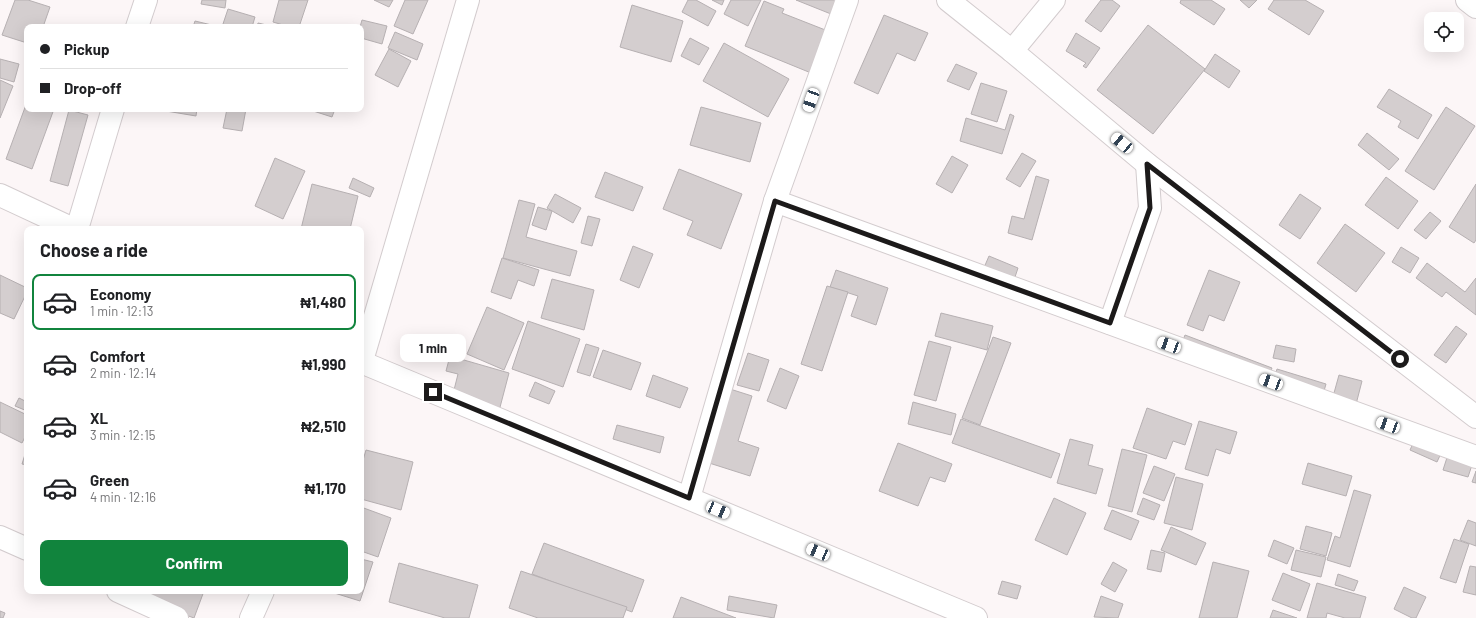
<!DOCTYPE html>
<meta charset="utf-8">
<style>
:root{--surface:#fff;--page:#f2f2f2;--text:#202124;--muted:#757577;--line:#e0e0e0;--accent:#11843d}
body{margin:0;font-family:Barlow,sans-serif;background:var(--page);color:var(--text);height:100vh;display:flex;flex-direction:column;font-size:15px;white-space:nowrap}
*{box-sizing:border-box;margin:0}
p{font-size:13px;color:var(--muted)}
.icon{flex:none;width:22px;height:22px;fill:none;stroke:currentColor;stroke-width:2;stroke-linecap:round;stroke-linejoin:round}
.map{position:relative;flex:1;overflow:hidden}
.side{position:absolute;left:24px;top:226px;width:340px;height:368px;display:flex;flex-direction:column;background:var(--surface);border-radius:8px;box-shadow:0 4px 16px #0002}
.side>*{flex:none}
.hud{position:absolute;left:24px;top:24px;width:340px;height:88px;border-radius:8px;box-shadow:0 4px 16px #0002;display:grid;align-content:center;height:88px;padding:0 16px;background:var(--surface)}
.tools{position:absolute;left:1424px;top:12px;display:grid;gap:8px}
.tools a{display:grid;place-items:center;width:40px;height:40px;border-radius:8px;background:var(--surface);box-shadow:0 4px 16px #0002;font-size:20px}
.end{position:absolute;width:18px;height:18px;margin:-9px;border:5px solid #1c1a1a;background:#fff;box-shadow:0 0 0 2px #fff}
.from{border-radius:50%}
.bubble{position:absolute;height:28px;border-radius:8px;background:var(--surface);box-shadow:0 4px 16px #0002;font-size:13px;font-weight:700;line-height:28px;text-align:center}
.car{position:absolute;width:12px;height:24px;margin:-12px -6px;border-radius:5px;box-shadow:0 0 3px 1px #0007;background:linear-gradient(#fff 24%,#345 0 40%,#fff 0 76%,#345 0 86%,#fff 0)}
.hud b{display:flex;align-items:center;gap:14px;height:38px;font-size:15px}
.hud b+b{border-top:1px solid var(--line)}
.hud i{width:10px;height:10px;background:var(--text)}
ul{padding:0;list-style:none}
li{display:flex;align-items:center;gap:12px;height:56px;margin:0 8px 6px;padding:0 8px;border:2px solid transparent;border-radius:8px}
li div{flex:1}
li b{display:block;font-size:15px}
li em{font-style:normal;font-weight:700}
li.active{border-color:var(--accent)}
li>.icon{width:36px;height:36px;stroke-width:1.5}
h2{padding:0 16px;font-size:18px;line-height:48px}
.action{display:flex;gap:8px;margin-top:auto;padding:8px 16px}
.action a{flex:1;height:46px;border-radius:8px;background:var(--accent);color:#fff;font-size:16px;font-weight:700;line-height:46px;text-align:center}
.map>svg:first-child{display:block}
.building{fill:#d4cecf;stroke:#b6b0b2}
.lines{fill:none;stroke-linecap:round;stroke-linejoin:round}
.minor-casing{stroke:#d3ccce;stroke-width:24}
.minor{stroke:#fff;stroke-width:22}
.route{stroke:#1c1a1a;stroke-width:5}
</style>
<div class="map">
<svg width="1476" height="618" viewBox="0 0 1476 618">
<rect width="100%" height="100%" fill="#fcf6f7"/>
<g class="building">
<path d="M 15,0 L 28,0 L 50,7 L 43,27 L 27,27 L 27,43 L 2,35 Z"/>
<path d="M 202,0 L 226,0 L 225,8 L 201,4 Z"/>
<path d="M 279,0 L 308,0 L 299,27 L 290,27 L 273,22 Z"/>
<path d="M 374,0 L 393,0 L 389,7 Z"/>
<path d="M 405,0 L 428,0 L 413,34 L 394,26 Z"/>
<path d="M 688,0 L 696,0 L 716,11 L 708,26 L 682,12 Z"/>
<path d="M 712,0 L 724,0 L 722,5 Z"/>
<path d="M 731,0 L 761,0 L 748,26 L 724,14 Z"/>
<path d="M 796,0 L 849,0 L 841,18 Z"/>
<path d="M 1101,0 L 1112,0 L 1120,6 L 1101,32 L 1085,21 Z"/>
<path d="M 1181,0 L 1211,0 L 1225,9 L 1214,25 L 1180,3 Z"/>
<path d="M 1240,0 L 1257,0 L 1249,8 Z"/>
<path d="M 1274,0 L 1305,0 L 1324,11 L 1309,35 L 1268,9 Z"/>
<path d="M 764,1 L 784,9 L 782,13 L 833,33 L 816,75 L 745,46 Z"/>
<path d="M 632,5 L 683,21 L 671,62 L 620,47 Z"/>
<path d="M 228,9 L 255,17 L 252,27 L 222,27 Z"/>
<path d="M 884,15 L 928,33 L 915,61 L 897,53 L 878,94 L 854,83 Z"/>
<path d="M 362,20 L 387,26 L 382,44 L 361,38 L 361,27 L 360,27 Z"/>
<path d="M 195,21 L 220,27 L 193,27 Z"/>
<path d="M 258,23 L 275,27 L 257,27 Z"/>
<path d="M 1148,25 L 1205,69 L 1153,134 L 1097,90 Z"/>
<path d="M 395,32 L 423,44 L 417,60 L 388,48 Z"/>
<path d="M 1076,33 L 1100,48 L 1086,68 L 1083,66 L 1086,63 L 1066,51 Z"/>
<path d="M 690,38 L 709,48 L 699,65 L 681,56 Z"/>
<path d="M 724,43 L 789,79 L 768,117 L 703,81 Z"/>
<path d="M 389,49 L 411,61 L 398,87 L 375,75 Z"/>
<path d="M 1215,54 L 1240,71 L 1229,88 L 1204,71 Z"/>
<path d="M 0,59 L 19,64 L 14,82 L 0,78 Z"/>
<path d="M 956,64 L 977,73 L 969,90 L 947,81 Z"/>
<path d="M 0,80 L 13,86 L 0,118 Z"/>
<path d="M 981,83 L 1007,91 L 997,122 L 971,114 Z"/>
<path d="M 1389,89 L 1432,115 L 1418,139 L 1398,127 L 1401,121 L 1377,107 Z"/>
<path d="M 27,102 L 27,109 L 54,109 L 32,169 L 6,159 Z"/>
<path d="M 701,107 L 761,123 L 750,162 L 690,145 Z"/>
<path d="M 1446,107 L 1475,126 L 1434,190 L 1405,171 Z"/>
<path d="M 166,109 L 197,109 L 196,116 L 166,111 Z"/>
<path d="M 227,109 L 246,109 L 242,131 L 223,128 Z"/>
<path d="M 307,109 L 335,109 L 332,117 Z"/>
<path d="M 69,110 L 88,115 L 68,186 L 50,181 Z"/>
<path d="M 1010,114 L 1014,116 L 1002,154 L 960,141 L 966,118 L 1005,130 Z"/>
<path d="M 1367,133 L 1399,159 L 1389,170 L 1358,145 Z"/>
<path d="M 1022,153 L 1036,161 L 1020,187 L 1006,179 Z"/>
<path d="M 952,156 L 968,165 L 952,193 L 936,184 Z"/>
<path d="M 275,158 L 305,171 L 283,219 L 255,206 Z"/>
<path d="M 679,169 L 742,194 L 721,249 L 687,235 L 693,221 L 663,209 Z"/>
<path d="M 605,172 L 643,187 L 633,211 L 595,197 Z"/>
<path d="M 1036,176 L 1049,180 L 1032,240 L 1008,233 L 1012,216 L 1024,219 Z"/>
<path d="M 1386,177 L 1418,201 L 1398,229 L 1365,205 Z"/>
<path d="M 353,178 L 374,188 L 370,197 L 349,188 Z"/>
<path d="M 312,184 L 358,196 L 350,229 L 301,229 Z"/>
<path d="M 1476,184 L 1476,240 L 1474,243 L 1449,227 Z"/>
<path d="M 555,194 L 581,208 L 573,223 L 547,208 Z"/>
<path d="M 1300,194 L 1321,208 L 1300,239 L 1279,225 Z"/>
<path d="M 519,200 L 535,204 L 526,237 L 577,251 L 570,276 L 503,258 Z"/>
<path d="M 538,207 L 552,211 L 546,230 L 532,225 Z"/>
<path d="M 1430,212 L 1441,221 L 1426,239 L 1414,230 Z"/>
<path d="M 588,216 L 600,219 L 592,246 L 581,243 Z"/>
<path d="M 1345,224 L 1385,253 L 1356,292 L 1317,263 Z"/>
<path d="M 633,246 L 653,254 L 639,288 L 620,280 Z"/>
<path d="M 1401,247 L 1419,258 L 1410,273 L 1392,262 Z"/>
<path d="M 989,256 L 1018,268 L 1013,283 L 983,270 Z"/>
<path d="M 502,258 L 539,270 L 534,286 L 518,280 L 511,299 L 491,292 Z"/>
<path d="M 1427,263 L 1465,292 L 1476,278 L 1476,315 L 1446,292 L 1442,297 L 1416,278 Z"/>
<path d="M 836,270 L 888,288 L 876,325 L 851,316 L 858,296 L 830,287 Z"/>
<path d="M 1209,270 L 1240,282 L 1224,321 L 1209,315 L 1203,331 L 1187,325 Z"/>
<path d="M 0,275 L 27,288 L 27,292 L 14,319 L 0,313 Z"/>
<path d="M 552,279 L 594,290 L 584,330 L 541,318 Z"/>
<path d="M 827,286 L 848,292 L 822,371 L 801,364 Z"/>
<path d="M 487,307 L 524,323 L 504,370 L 467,354 Z"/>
<path d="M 941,313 L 993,326 L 987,350 L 935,336 Z"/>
<path d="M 528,321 L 580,339 L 563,387 L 512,369 Z"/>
<path d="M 1456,326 L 1467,334 L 1446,363 L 1434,355 Z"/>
<path d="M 1185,335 L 1272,368 L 1265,385 L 1178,353 Z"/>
<path d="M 993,337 L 1011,343 L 980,425 L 962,418 Z"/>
<path d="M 929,341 L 951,347 L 936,401 L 914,395 Z"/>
<path d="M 586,344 L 599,348 L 590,376 L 577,372 Z"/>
<path d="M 1276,345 L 1296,349 L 1294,362 L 1273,358 Z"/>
<path d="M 603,350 L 641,363 L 631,390 L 593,377 Z"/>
<path d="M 748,353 L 769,360 L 759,391 L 737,385 Z"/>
<path d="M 450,356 L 509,373 L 499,411 L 452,398 L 458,374 L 446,371 Z"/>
<path d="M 780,368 L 799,376 L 786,409 L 767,401 Z"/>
<path d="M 1277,369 L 1326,384 L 1320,405 L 1271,391 Z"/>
<path d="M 653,375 L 688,388 L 680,408 L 646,396 Z"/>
<path d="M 1339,375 L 1362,381 L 1353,416 L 1329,411 Z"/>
<path d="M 535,382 L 555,391 L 549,404 L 529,396 Z"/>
<path d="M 730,389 L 752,396 L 738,441 L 759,448 L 750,476 L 706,462 Z"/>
<path d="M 19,398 L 27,402 L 27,411 L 15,406 Z"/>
<path d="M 0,402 L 27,415 L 27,433 L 22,443 L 0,432 Z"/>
<path d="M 913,402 L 956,414 L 951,435 L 908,424 Z"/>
<path d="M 1147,408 L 1192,424 L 1185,445 L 1173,441 L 1166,459 L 1133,448 Z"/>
<path d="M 961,419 L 1060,454 L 1051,478 L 952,443 Z"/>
<path d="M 1199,421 L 1237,432 L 1230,454 L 1216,449 L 1208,476 L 1185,469 Z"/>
<path d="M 617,425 L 664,437 L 660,453 L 613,439 Z"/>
<path d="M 1421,426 L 1448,438 L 1437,462 L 1410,450 Z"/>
<path d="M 1070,439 L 1093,445 L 1088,465 L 1103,469 L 1096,494 L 1057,483 Z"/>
<path d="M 1452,442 L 1476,453 L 1468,477 L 1443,470 Z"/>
<path d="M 898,443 L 952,464 L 945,482 L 930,477 L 918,506 L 879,491 Z"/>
<path d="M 27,448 L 27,465 L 22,464 Z"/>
<path d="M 1122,449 L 1147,455 L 1132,512 L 1108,506 Z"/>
<path d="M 366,450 L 413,462 L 401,510 L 361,499 L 361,467 Z"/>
<path d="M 1308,463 L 1352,476 L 1346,496 L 1302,484 Z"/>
<path d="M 1154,466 L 1175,474 L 1164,501 L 1143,493 Z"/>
<path d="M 1476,471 L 1476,483 L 1472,482 Z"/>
<path d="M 1176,477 L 1203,484 L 1192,530 L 1164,523 Z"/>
<path d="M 1354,490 L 1371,495 L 1350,567 L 1327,560 L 1335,536 L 1340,538 Z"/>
<path d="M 1054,498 L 1086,513 L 1067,555 L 1035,540 Z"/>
<path d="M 1143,498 L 1160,505 L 1154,520 L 1137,514 Z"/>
<path d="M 361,507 L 391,518 L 378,557 L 361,551 Z"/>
<path d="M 1112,510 L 1139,521 L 1131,540 L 1104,529 Z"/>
<path d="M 1468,520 L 1476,523 L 1476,546 L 1460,540 Z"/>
<path d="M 1306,526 L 1332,533 L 1326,556 L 1300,549 Z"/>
<path d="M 1171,527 L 1206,543 L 1196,565 L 1161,550 Z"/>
<path d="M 1454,539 L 1469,544 L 1456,583 L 1440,578 Z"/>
<path d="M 1274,540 L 1294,548 L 1287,564 L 1268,556 Z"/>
<path d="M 544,543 L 644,580 L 632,612 L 532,574 Z"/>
<path d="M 1151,550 L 1165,553 L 1161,572 L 1147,569 Z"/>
<path d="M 1296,550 L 1326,557 L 1321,577 L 1291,570 Z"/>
<path d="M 361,559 L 373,562 L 360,601 L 328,591 L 361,591 Z"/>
<path d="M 1113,562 L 1127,570 L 1115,592 L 1101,584 Z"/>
<path d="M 1213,562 L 1249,571 L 1237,618 L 1199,618 Z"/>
<path d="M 399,563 L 478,585 L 469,618 L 445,618 L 389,602 Z"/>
<path d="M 1470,566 L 1476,567 L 1476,595 L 1463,592 Z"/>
<path d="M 521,571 L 627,607 L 623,618 L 538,618 L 509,608 Z"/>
<path d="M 1283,573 L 1310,584 L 1300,611 L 1272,600 Z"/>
<path d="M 1338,574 L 1358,581 L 1354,591 L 1335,585 Z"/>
<path d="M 1002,581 L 1021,586 L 1017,599 L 998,594 Z"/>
<path d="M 1317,583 L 1366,597 L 1360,618 L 1345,618 L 1327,613 L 1326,618 L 1307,618 Z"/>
<path d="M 1404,587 L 1426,597 L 1416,618 L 1412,618 L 1394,609 Z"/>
<path d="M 152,591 L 204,591 L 194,618 L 148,601 Z"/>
<path d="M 729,596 L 777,605 L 774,618 L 727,610 Z"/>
<path d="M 1101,596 L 1123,604 L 1118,618 L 1094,617 Z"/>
<path d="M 681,597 L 736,618 L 673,618 Z"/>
<path d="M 1273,610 L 1297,618 L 1270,618 Z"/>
<path d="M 0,611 L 5,613 L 3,618 L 0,618 Z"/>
</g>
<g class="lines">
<defs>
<g id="minor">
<path d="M 948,0 L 1012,51 L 1147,164 L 1476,417"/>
<path d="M 1467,0 L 1476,7"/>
<path d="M 137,27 L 146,0"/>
<path d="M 1012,51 L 1054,0"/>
<path d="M 0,195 L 73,229"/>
<path d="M 775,201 L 1476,457"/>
<path d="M 77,229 L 113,109"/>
<path d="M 1110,323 L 1150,208 L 1147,164"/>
<path d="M 361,362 L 976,618"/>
<path d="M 361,364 L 468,0"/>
<path d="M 689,498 L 775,201 L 847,0"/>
<path d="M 0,537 L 27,549"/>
<path d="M 118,591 L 177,618"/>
<path d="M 251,618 L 263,591"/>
</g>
</defs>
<use href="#minor" class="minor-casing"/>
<use href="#minor" class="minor"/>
</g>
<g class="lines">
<path class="route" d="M 433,392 L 689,498 L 775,201 L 1110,323 L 1150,208 L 1147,164 L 1400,359"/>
</g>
</svg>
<div class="tools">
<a><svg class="icon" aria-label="locate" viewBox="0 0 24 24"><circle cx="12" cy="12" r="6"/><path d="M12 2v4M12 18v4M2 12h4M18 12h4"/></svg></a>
</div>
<i class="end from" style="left:1400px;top:359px"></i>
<i class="end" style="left:433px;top:392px"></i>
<div class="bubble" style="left:400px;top:334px;width:66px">1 min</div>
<i class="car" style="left:811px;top:100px;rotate:200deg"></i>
<i class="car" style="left:1122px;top:143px;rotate:310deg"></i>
<i class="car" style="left:1169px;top:345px;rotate:290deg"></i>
<i class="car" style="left:1271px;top:382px;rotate:290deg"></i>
<i class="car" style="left:1388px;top:425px;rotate:290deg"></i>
<i class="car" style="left:718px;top:510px;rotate:113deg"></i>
<i class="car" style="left:818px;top:552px;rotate:293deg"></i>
<div class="hud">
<b><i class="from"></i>Pickup</b>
<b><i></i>Drop-off</b>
</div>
<section class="side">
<h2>Choose a ride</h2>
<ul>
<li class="active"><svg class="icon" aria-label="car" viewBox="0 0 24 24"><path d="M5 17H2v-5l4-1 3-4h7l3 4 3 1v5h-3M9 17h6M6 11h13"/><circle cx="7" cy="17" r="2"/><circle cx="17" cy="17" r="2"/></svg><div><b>Economy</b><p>1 min · 12:13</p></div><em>₦1,480</em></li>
<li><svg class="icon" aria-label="car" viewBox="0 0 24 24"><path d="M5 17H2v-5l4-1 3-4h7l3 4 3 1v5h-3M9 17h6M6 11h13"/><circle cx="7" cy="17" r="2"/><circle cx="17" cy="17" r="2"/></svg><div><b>Comfort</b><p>2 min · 12:14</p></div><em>₦1,990</em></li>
<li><svg class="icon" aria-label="car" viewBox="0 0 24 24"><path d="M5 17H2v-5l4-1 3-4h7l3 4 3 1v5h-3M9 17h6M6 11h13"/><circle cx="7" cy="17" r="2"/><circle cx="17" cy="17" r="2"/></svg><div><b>XL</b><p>3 min · 12:15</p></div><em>₦2,510</em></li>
<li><svg class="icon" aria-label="car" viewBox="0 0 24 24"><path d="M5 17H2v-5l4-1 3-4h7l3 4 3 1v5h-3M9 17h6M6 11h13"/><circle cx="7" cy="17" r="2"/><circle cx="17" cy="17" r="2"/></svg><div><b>Green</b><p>4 min · 12:16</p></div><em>₦1,170</em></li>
</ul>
<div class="action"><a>Confirm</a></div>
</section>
</div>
